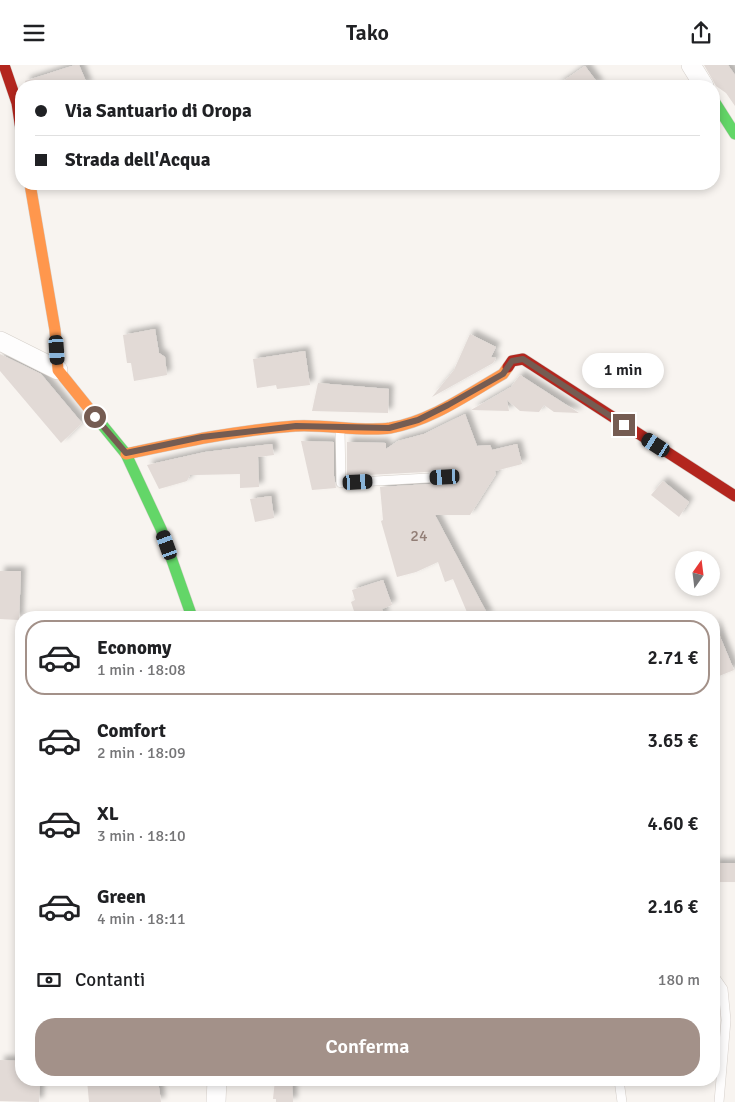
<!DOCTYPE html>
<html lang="it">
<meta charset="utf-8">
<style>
:root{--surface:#fff;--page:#f6f6f6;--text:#202124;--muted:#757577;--line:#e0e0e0;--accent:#a39189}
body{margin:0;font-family:Signika,sans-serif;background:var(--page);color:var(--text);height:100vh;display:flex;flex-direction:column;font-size:19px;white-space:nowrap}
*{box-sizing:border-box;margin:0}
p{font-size:16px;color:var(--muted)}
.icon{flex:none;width:28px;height:28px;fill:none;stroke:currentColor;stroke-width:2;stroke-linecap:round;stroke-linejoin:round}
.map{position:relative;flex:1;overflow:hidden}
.side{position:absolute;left:15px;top:546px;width:705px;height:475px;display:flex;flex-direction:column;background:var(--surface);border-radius:20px;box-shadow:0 2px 8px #0003}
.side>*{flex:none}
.top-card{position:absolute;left:15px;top:15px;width:705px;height:110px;border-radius:20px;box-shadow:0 2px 8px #0003;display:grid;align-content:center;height:110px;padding:0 20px;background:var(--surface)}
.needle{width:32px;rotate:14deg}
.buttons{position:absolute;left:675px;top:486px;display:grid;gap:10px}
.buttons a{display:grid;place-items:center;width:45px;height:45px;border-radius:50%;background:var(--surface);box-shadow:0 2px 8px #0003;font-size:25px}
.end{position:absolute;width:22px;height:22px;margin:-11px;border:6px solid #755c52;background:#fff;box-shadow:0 0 0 2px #fff}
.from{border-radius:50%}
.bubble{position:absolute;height:35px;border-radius:18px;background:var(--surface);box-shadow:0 2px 8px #0003;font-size:16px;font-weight:600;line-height:35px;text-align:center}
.car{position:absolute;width:15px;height:30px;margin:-15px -8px;border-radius:6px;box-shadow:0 0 4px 1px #0007;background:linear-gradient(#222 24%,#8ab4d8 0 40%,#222 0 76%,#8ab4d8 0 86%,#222 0)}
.top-card b{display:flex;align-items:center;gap:18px;height:48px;font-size:19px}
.top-card b+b{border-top:1px solid var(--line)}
.top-card i{width:12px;height:12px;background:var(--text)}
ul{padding:9px 0 0;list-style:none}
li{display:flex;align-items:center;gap:15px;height:75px;margin:0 10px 8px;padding:0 10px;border:2px solid transparent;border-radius:20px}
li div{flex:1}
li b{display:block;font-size:19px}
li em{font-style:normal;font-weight:600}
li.active{border-color:var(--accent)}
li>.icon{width:45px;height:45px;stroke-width:1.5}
.pay{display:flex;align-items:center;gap:12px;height:55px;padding:0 20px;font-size:19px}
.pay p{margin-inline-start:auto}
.cta{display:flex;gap:10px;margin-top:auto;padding:10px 20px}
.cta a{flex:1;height:58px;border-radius:20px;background:var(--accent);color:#fff;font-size:20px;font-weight:600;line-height:58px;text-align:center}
header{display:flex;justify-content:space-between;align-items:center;height:65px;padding:0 20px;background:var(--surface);font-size:22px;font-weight:600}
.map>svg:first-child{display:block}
.building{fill:#e2dad6;filter:url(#shadow)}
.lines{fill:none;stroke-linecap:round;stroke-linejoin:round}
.lane-casing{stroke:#d6d0cb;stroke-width:10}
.street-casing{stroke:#d6d0cb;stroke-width:20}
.fast-casing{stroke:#d6d0cb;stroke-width:12}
.slow-casing{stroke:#d6d0cb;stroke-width:12}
.jam-casing{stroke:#d6d0cb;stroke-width:12}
.lane{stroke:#fefdfd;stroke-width:9}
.street{stroke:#fefdfd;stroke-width:19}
.fast{stroke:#63d668;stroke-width:11}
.slow{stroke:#ff974d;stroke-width:11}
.jam{stroke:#b3261e;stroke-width:11}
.route{stroke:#755c52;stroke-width:6}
.labels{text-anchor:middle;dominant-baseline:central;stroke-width:4;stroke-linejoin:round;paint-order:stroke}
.number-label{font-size:16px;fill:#927e76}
</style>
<header><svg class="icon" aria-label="menu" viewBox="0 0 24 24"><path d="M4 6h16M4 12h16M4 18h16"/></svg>Tako<svg class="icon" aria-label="share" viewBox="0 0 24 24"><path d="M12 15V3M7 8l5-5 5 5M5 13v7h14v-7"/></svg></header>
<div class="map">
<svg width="735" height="1037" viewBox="0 0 735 1037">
<defs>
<filter id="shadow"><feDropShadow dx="4.5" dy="-4.5" stdDeviation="2.5" flood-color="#0004"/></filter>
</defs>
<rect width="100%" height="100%" fill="#f8f4f0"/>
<g class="building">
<path d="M 75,0 L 79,0 L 88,21 L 27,21 L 25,16 Z"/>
<path d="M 704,0 L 728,0 L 735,10 L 735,41 L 726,28 L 716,21 Z"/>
<path d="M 585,1 L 600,21 L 556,21 Z"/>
<path d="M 155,264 L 159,288 L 165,292 L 167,310 L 134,316 L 131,298 L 127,298 L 123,270 Z"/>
<path d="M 470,269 L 496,282 L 491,292 L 496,293 L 493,298 L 432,332 L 454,305 Z"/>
<path d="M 305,286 L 310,320 L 277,324 L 276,320 L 257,323 L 253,294 Z"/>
<path d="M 0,289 L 41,309 L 82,358 L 61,378 L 0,306 Z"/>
<path d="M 520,310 L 579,348 L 554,347 L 544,340 L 539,347 L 520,346 L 507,335 L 509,346 L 471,345 L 511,322 Z"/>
<path d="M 318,318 L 389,324 L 388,348 L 312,346 Z"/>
<path d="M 465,349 L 477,381 L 490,380 L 492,385 L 517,379 L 522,399 L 495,406 L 496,409 L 470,450 L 435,450 L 489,552 L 469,552 L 453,514 L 445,517 L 438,497 L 416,507 L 397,512 L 381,456 L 383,455 L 380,422 L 446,418 L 451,414 L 450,408 L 445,406 L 347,411 L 347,377 L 386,378 L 386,384 L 398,376 L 424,369 Z"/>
<path d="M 301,376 L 334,377 L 334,411 L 336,423 L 312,425 Z"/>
<path d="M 272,379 L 274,390 L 258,392 L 259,422 L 240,423 L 240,409 L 196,410 L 190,410 L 187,416 L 159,424 L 147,400 L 205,387 Z"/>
<path d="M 663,416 L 689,437 L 679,452 L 651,430 Z"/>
<path d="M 271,431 L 274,453 L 255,457 L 250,434 Z"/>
<path d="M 0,506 L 21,506 L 19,555 L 0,554 Z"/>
<path d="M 383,515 L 392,540 L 382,544 L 385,552 L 356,552 L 351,537 L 355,535 L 352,525 Z"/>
<path d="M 714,557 L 734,605 L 714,613 Z"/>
<rect x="714" y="798" width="21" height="19"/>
<path d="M 0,995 L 21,996 L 21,1015 L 40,1015 L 39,1037 L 0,1036 Z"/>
<path d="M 87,1015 L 158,1015 L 161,1037 L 89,1037 Z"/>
<path d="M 275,1015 L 292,1015 L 293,1037 L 276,1037 L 276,1034 L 273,1034 Z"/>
</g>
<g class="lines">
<defs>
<g id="lane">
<path d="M 340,363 L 341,418 L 445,412"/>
<path d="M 714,911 L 723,924 L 726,955 L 719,1037"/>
<path d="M 619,1015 L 622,1037"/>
</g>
<g id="street">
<path d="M 691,0 L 704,21"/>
<path d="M 0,276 L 58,305"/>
<path d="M 216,1037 L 217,1015"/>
</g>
<g id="fast">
<path d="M 714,36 L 735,69"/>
<path d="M 99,356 L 126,389 L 161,464 L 192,552"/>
</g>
<g id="slow">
<path d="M 30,119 L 55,265 L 58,305 L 99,356"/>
<path d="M 126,389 C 182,377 238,365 295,361 C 325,359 362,367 390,363 C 431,356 468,329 503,309 L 508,302"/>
</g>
<g id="jam">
<path d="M 4,0 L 17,38 L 21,65"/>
<path d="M 508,302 L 512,296 L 523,294 L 735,431"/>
</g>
</defs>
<use href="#lane" class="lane-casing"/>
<use href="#street" class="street-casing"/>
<use href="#fast" class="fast-casing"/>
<use href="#slow" class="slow-casing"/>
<use href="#jam" class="jam-casing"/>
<use href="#lane" class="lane"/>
<use href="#street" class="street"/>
<use href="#fast" class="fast"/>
<use href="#slow" class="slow"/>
<use href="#jam" class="jam"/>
</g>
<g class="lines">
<path class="route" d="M 95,352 L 126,388 L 202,372 L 296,361 L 389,363 L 418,355 L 448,340 L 503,309 L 512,296 L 523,294 L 624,360"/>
</g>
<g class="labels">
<g class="number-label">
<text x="419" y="471">24</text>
</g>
</g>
</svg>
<div class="buttons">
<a><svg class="needle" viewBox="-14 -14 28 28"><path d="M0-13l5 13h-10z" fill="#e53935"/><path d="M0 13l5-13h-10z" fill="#757577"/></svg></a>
</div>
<i class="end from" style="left:95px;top:352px"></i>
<i class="end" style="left:624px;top:360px"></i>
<div class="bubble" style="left:582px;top:288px;width:82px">1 min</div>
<i class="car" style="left:57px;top:285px;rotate:176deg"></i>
<i class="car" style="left:656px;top:380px;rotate:303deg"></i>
<i class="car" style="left:445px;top:412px;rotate:267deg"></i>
<i class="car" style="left:358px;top:417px;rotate:87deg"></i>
<i class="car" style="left:167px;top:480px;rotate:340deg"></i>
<div class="top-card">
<b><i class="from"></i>Via Santuario di Oropa</b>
<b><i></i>Strada dell'Acqua</b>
</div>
<section class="side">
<ul>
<li class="active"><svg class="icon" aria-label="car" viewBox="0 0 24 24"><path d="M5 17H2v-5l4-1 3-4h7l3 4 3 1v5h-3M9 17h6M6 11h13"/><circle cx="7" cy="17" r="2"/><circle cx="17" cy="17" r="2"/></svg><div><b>Economy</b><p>1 min · 18:08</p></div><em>2.71 €</em></li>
<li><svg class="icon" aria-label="car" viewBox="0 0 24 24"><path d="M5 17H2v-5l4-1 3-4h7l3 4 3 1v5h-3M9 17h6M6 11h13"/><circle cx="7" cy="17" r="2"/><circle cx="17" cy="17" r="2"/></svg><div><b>Comfort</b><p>2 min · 18:09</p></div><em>3.65 €</em></li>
<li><svg class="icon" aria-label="car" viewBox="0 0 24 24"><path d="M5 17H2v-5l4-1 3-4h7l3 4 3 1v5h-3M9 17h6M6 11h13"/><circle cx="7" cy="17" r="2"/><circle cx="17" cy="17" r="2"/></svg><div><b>XL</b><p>3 min · 18:10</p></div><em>4.60 €</em></li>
<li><svg class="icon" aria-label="car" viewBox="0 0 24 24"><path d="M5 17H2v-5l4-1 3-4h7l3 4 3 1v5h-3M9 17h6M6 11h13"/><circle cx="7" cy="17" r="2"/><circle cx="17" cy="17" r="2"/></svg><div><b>Green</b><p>4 min · 18:11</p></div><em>2.16 €</em></li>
</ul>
<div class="pay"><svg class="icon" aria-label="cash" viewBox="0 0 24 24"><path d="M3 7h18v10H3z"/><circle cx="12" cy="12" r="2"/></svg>Contanti<p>180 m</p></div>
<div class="cta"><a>Conferma</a></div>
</section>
</div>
